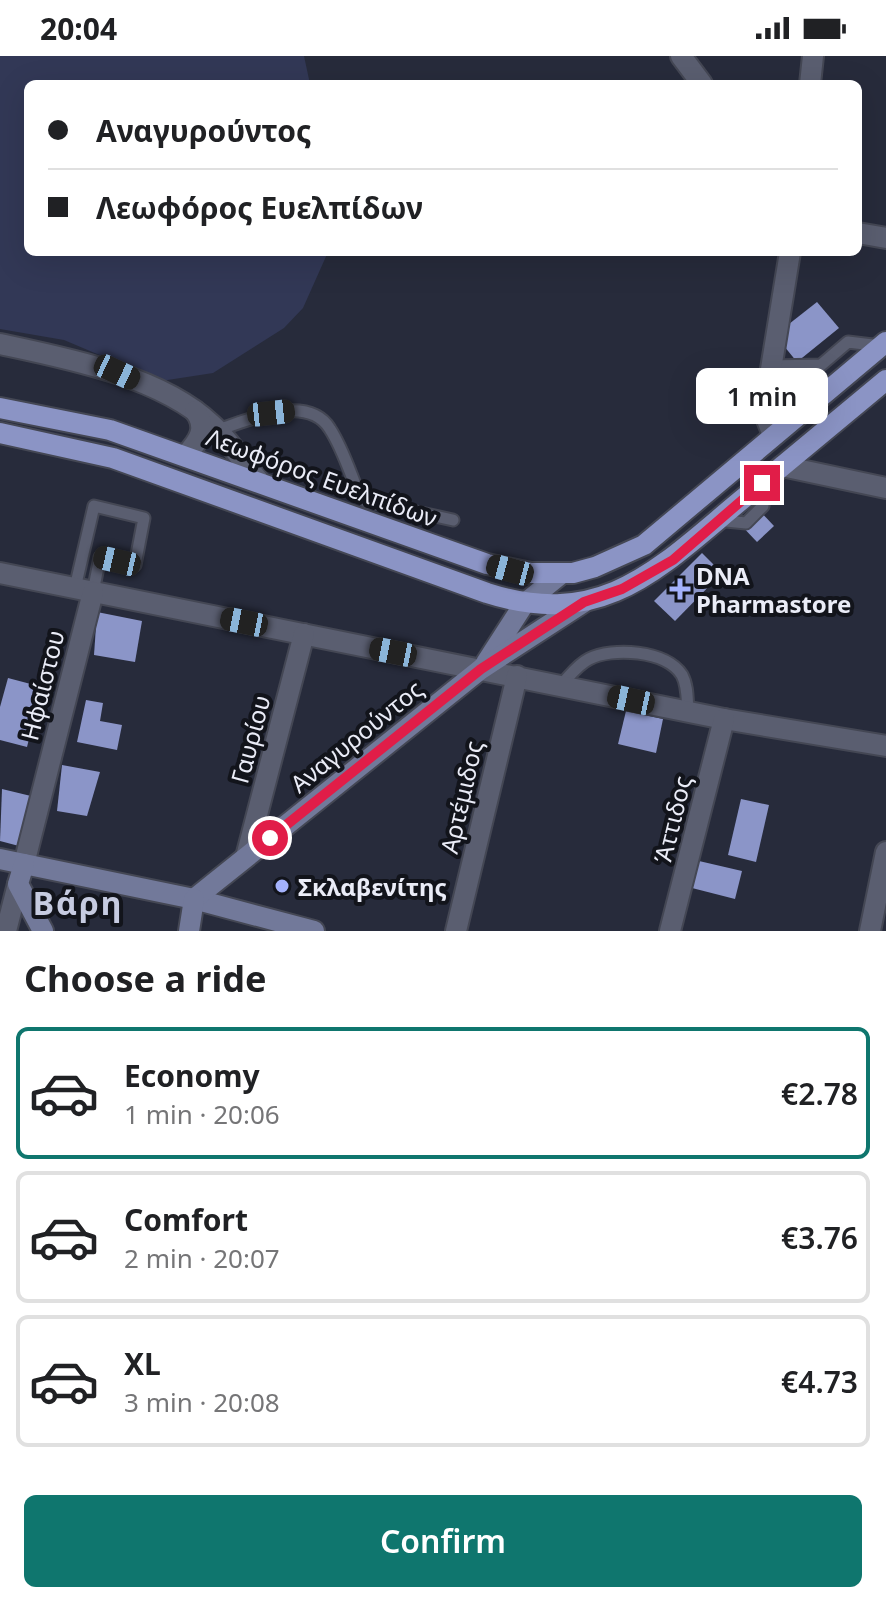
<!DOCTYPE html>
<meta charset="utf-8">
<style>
:root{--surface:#fff;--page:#f2f2f2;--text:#202124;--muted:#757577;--line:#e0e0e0;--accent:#0f766e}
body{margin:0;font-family:"Noto Sans",sans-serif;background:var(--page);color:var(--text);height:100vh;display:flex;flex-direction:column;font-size:30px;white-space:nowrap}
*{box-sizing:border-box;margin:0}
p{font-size:26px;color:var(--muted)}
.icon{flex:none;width:44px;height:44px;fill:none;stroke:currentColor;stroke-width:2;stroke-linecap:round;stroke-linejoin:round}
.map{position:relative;height:875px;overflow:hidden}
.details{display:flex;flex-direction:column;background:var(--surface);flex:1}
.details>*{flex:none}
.hud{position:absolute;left:24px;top:24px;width:838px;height:176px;border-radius:12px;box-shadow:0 8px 32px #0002;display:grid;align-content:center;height:176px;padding:0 24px;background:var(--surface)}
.end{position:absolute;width:36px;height:36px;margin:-18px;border:10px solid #e11d48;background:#fff;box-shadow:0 0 0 4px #fff}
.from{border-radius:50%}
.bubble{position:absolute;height:56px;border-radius:12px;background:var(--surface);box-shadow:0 8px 32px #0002;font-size:26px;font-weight:600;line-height:56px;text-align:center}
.car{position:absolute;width:24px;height:48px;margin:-24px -12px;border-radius:10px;box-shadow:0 0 6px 2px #0007;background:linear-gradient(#222 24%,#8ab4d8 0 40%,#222 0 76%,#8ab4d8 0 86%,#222 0)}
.hud b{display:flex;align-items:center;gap:28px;height:76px;font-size:30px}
.hud b+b{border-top:2px solid var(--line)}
.hud i{width:20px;height:20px;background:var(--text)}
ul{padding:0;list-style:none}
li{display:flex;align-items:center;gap:24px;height:132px;margin:0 16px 12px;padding:0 8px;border:4px solid var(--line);border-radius:12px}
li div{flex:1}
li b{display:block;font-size:30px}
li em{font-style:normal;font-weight:600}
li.current{border-color:var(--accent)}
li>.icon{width:72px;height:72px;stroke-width:1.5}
h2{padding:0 24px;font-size:36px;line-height:96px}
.button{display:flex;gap:16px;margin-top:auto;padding:16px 24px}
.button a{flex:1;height:92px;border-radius:12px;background:var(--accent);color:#fff;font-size:32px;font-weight:600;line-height:92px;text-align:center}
.status{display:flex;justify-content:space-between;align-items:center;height:56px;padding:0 40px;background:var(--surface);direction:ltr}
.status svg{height:22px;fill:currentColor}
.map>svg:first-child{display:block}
.green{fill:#323856}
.building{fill:#8b95c8}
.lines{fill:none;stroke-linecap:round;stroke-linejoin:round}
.lane-casing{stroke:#444754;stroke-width:15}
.street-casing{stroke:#444754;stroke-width:24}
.secondary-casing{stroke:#444754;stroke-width:24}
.primary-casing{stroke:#444754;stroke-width:24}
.lane{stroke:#5a5e70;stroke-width:11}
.street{stroke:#5a5e70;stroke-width:20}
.secondary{stroke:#72799a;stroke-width:20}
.primary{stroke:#8b94c5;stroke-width:20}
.route{stroke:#e11d48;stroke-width:10}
.poi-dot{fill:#a4b2fc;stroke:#12141b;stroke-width:3}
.labels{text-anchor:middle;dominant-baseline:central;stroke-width:8;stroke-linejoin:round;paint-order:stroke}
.street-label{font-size:24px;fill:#eaecf7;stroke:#12141b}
.poi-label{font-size:24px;font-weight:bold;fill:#eaecf7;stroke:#12141b;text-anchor:start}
.district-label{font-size:32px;font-weight:bold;letter-spacing:2px;fill:#c6cbe0;stroke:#12141b}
</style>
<div class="status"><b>20:04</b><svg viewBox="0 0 49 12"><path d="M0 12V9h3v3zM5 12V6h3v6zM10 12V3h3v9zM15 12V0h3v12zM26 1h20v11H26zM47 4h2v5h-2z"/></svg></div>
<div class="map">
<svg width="886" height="875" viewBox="0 0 886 875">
<rect width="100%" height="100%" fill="#272b3b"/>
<path class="green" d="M 0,0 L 304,0 L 310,28 L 28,28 L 28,196 L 328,196 L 303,252 L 284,272 L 213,317 L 161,325 L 64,284 L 0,273 Z"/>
<g class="building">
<path d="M 817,246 L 839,272 L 797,306 L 775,279 Z"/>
<path d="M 755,450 L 774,470 L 757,486 L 738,466 Z"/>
<path d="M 702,497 L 722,517 L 675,565 L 654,545 Z"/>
<path d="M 97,556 L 142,565 L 135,606 L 94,599 Z"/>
<path d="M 8,622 L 42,631 L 27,691 L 0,684 L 0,651 Z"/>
<path d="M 86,644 L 103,647 L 100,665 L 122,669 L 117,694 L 77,686 Z"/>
<path d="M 626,655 L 663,663 L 656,697 L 618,688 Z"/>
<path d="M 62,709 L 100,716 L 87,760 L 57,755 Z"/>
<path d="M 2,733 L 31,740 L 19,790 L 0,785 Z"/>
<path d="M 741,743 L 769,749 L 756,806 L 728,799 Z"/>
<path d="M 699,805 L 742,815 L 735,843 L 692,832 Z"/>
</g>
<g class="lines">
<defs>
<g id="lane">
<path d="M 770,310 L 821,309 L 848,286 L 881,290"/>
<path d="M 218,374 C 248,364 308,337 330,373 C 343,393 350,417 359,438 L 366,445 L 453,464"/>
<path d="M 716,464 L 746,467 L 763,450 L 762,427"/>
<path d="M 75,532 L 94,450 L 144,462 L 135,509 L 100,501 L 93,536"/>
<path d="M 561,629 C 570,620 577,609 589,603 C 612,591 666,594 682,619 C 688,630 687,644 688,656"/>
</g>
<g id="street">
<path d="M 681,0 L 702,28"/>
<path d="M 810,28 L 813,0"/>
<path d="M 858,177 L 886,182"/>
<path d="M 0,288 C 66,302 160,320 211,368 C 229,384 243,406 258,424"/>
<path d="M 773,379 L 764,356 L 790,196"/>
<path d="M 186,399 C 199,385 208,372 195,355"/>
<path d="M 782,410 L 886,432"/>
<path d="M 0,517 L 724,663 L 886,690"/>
<path d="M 246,801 L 304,578"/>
<path d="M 24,808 L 93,536"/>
<path d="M 6,875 L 18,828"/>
<path d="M 456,875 L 517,620"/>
<path d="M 670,875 L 724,663"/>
<path d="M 870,875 L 886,796"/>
</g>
<g id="secondary">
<path d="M 486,607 L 524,548 L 561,518"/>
<path d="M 0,803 L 194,843 L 314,875"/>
<path d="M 24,808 L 18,828 L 43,875"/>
<path d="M 194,843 L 481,613 L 584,546"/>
<path d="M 189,875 L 194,843"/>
</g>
<g id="primary">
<path d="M 0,352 L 110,374 L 487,508 L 531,517 L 573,517 L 595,511 L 644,489 L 886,286"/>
<path d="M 0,377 L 113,402 L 487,537 C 605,575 661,510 745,441 C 792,402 839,363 886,324"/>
</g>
</defs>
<use href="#lane" class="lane-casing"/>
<use href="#street" class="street-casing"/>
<use href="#secondary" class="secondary-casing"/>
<use href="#primary" class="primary-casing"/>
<use href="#lane" class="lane"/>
<use href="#street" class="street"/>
<use href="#secondary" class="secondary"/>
<use href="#primary" class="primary"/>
</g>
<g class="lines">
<path class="route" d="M 270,782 L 481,613 L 584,546 L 622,533 L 673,504 L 762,427"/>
</g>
<g class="poi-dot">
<path d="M676 521h8v8h8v8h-8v8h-8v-8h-8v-8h8z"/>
<circle cx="282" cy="830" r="8"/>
</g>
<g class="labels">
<g class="street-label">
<text transform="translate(322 421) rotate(20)">Λεωφόρος Ευελπίδων</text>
<text transform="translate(42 629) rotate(-76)">Ηφαίστου</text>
<text transform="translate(356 680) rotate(-39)">Αναγυρούντος</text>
<text transform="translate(250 683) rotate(-75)">Γαυρίου</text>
<text transform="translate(461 741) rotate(-77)">Αρτέμιδος</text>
<text transform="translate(672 763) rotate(-76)">Άττιδος</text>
</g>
<g class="poi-label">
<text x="696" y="519">DNA<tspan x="696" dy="28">Pharmastore</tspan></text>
<text x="298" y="830">Σκλαβενίτης</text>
</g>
<g class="district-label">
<text x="78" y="846">Βάρη</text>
</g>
</g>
</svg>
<i class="end from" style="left:270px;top:782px"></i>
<i class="end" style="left:762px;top:427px"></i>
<div class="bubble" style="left:696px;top:312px;width:132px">1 min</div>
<i class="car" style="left:117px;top:316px;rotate:115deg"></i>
<i class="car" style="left:271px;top:357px;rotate:84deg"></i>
<i class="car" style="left:117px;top:505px;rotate:283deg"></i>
<i class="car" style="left:510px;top:514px;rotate:285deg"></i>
<i class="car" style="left:244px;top:566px;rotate:281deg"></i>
<i class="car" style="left:393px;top:596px;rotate:281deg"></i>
<i class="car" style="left:631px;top:644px;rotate:282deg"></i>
<div class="hud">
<b><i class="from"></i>Αναγυρούντος</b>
<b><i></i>Λεωφόρος Ευελπίδων</b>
</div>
</div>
<section class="details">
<h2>Choose a ride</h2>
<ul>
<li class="current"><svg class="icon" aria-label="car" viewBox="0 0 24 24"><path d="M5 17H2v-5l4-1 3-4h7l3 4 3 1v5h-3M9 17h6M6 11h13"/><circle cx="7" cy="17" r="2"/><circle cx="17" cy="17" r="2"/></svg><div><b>Economy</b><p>1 min · 20:06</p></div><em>€2.78</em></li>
<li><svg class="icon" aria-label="car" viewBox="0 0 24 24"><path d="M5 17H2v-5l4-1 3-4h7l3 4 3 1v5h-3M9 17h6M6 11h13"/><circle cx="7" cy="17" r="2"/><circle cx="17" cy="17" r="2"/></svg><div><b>Comfort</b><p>2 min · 20:07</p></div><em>€3.76</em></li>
<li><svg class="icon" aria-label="car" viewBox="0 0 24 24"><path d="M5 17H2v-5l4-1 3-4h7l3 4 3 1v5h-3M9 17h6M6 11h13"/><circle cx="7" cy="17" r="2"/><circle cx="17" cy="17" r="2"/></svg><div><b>XL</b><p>3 min · 20:08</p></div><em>€4.73</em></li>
</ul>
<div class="button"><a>Confirm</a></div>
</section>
